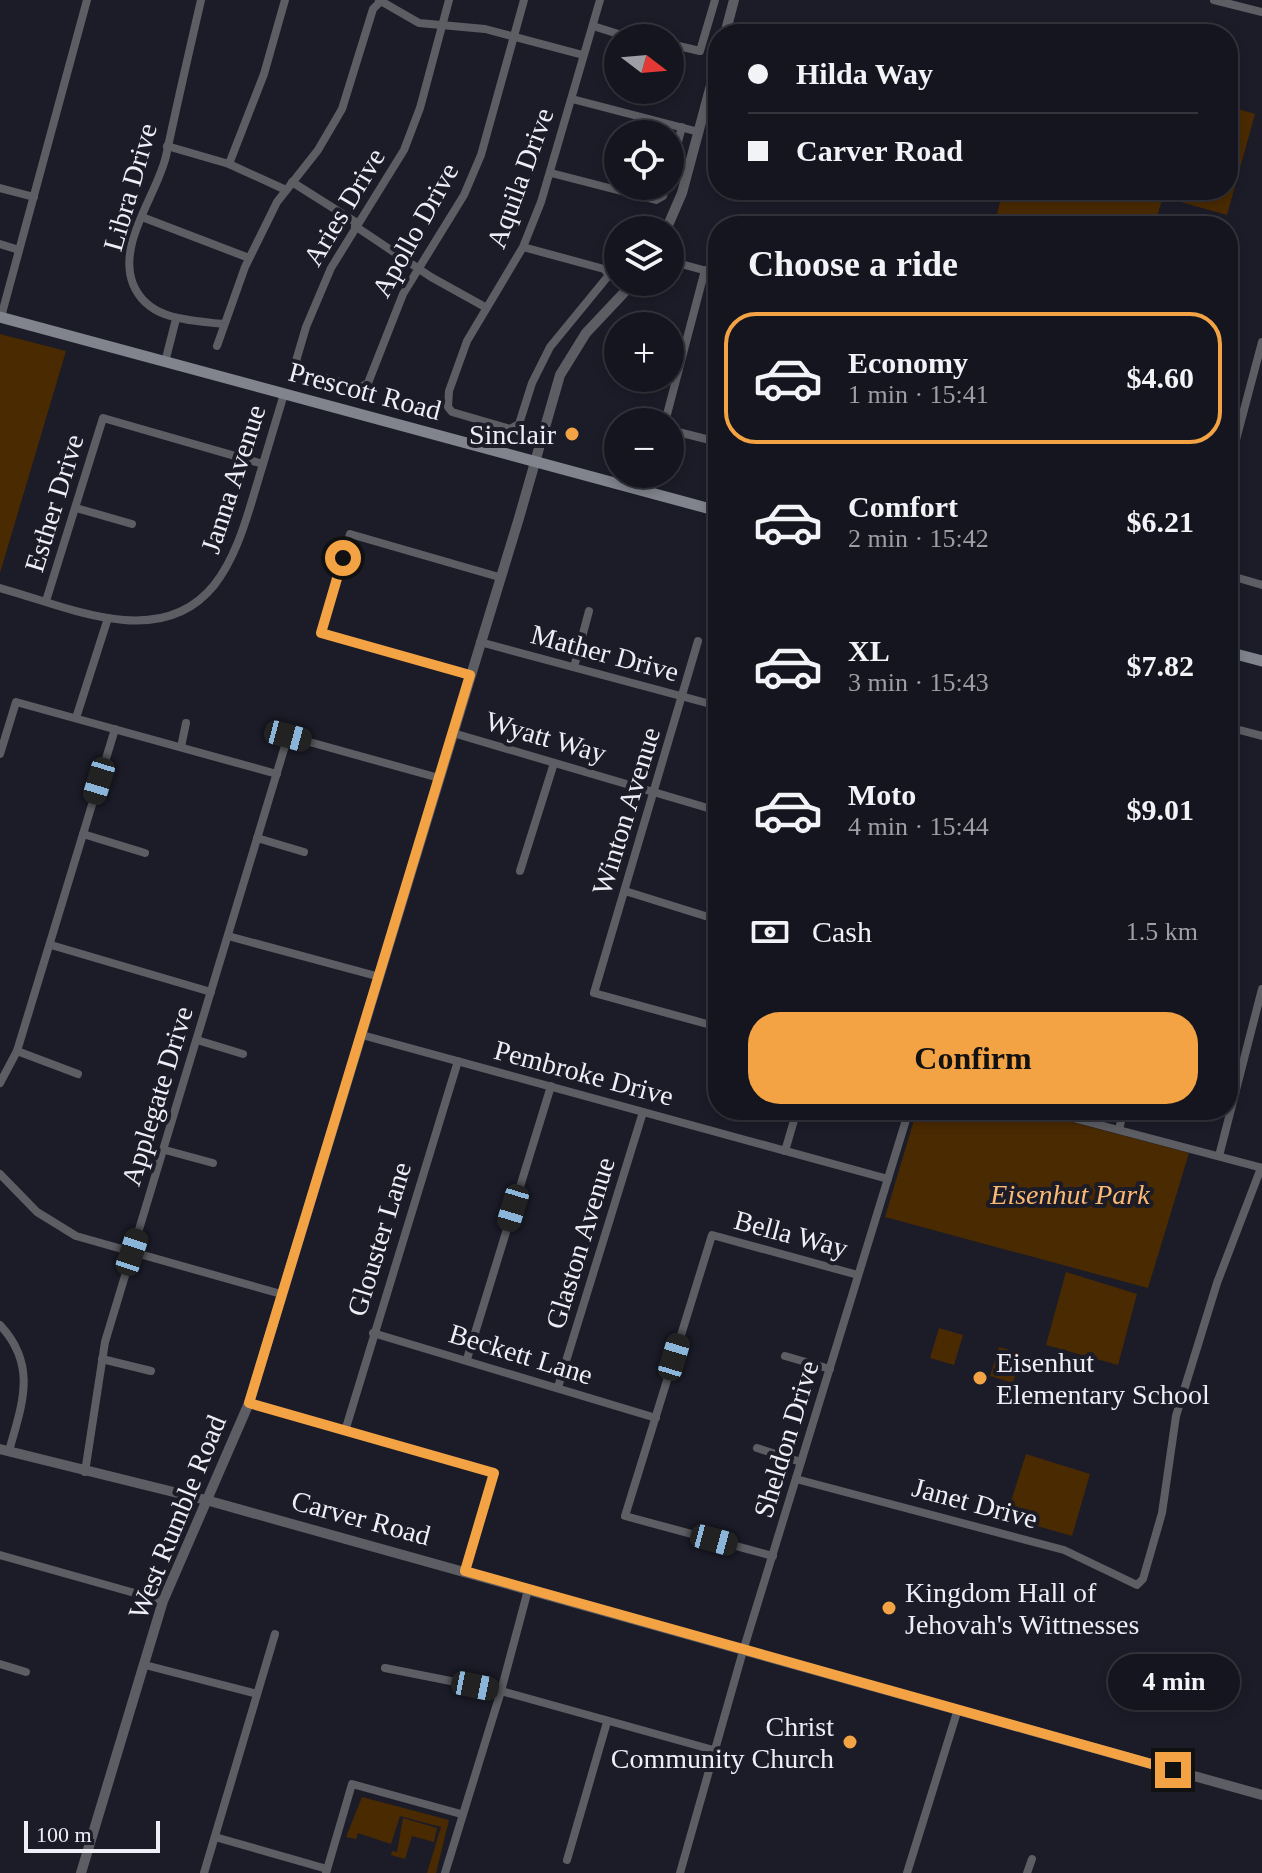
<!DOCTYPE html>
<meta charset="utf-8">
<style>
:root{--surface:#14151e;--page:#1d1e27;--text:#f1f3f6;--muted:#9d9fa4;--line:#33343c;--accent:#f4a344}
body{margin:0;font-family:Georgia,serif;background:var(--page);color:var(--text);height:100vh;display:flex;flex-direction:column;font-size:30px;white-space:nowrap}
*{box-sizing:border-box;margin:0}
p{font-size:26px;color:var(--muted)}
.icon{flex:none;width:44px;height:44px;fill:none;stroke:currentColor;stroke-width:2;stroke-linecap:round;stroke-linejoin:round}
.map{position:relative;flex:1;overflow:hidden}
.panel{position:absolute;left:708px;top:216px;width:530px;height:904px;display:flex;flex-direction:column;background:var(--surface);border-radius:32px;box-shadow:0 4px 12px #0003,0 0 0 2px var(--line)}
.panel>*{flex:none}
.top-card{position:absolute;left:708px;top:24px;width:530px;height:176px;border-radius:32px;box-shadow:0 4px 12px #0003,0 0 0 2px var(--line);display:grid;align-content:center;height:176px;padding:0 40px;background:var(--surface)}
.needle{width:52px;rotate:106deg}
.buttons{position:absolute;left:604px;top:24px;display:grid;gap:16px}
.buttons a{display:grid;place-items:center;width:80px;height:80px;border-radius:50%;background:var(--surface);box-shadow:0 4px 12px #0003,0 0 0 2px var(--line);font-size:40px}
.scale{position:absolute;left:24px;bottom:20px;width:136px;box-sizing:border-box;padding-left:8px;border:4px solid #edeef6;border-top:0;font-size:22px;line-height:28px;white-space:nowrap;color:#edeef6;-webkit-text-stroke:6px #1b1c28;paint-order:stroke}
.end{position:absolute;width:36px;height:36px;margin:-18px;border:10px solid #f4a344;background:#111;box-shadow:0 0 0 4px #111}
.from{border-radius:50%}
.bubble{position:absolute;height:56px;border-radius:28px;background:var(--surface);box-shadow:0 4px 12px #0003,0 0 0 2px var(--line);font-size:26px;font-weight:700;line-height:56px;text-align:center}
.car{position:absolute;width:24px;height:48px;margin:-24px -12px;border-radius:10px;box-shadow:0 0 6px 2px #0007;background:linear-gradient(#222 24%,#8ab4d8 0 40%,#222 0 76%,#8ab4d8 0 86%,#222 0)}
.top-card b{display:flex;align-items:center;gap:28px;height:76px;font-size:30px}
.top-card b+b{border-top:2px solid var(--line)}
.top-card i{width:20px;height:20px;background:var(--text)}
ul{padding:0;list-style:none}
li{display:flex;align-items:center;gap:24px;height:132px;margin:0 16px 12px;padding:0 24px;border:4px solid transparent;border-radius:32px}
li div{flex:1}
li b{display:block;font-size:30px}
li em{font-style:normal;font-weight:700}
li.on{border-color:var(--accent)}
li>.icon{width:72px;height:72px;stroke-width:1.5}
h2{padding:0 40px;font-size:36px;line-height:96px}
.pay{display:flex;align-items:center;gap:20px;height:88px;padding:0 40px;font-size:30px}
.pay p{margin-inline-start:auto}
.action{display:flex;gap:16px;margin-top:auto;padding:16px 40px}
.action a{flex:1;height:92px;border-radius:32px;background:var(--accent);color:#111;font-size:32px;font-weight:700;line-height:92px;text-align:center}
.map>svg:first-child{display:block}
.green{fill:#4a2a01}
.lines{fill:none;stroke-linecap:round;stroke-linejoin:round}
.minor{stroke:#5d5e64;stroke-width:8}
.tertiary{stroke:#5d5e64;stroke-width:10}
.secondary{stroke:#81838d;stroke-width:11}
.route{stroke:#f4a344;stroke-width:10}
.poi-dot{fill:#f4a344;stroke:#1b1c28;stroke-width:3}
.labels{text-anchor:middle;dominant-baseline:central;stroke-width:8;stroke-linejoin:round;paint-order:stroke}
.street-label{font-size:28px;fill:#edeef6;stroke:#1b1c28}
.poi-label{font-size:28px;fill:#edeef6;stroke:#1b1c28;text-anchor:end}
.park-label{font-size:28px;font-style:italic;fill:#fcb972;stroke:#1b1c28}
</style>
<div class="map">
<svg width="1262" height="1873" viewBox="0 0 1262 1873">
<rect width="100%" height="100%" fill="#1b1c28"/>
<g class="green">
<path d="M 1228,106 L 1255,114 L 1227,215 L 1163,197 L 1154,226 L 994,226 L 1003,190 L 1228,190 Z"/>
<path d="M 0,334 L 66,351 L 0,573 Z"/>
<path d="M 917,1110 L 1026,1110 L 1189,1153 L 1148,1288 L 885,1217 Z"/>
<path d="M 1066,1272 L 1137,1294 L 1118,1365 L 1046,1345 Z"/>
<path d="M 939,1328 L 963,1335 L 954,1365 L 930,1358 Z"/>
<path d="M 999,1347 L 1022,1353 L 1013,1383 L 990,1376 Z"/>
<path d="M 1026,1454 L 1090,1474 L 1072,1536 L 1006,1517 Z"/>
<path d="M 362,1797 L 449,1820 L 436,1873 L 427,1873 L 441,1827 L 400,1816 L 391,1844 L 358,1833 L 356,1839 L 346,1837 Z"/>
<path d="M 403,1818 L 437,1828 L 434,1842 L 412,1836 L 405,1859 L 391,1855 L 392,1851 L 397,1852 Z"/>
</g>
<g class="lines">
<g class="minor">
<path d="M 201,0 C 189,52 177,104 166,156 C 157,195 117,243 133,284 C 148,321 190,320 223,324"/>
<path d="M 379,0 L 419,23 L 485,29 L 583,55"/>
<path d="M 449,0 L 420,108 L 404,150 L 331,268 L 306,327 L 296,361 L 307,373 L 361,387 L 368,383 L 403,294 L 464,195 L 481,155 L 524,0"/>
<path d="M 1214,0 L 1262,12"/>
<path d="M 593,26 L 631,38"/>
<path d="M 670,44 L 700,51 L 715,0"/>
<path d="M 572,99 L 699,132"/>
<path d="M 167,146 L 229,164 L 286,190"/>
<path d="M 229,164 L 264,74 L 285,0"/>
<path d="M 670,171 L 682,127"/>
<path d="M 551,173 L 656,200 L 663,196 L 666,186"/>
<path d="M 292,182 L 357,223"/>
<path d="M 0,188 L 34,197"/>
<path d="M 142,217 L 249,258"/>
<path d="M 355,226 L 431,277 L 485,307"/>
<path d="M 0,244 L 19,250"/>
<path d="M 523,247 L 604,269 L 609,275 L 550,347 L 532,383 L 519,424 L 510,429 L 452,412 L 448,407 L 449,391 L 467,341 L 523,247 L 541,202 L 600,0"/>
<path d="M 670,261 L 718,274"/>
<path d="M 1,317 L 87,0"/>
<path d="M 217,346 L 245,267 L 277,202 L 318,150 L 342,109 L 373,9 L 380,2"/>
<path d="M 165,362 L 176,319"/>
<path d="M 665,422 L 705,270"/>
<path d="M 670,430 L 718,442"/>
<path d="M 1228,470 L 1262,342"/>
<path d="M 76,508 L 132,524"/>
<path d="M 1228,575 L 1262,585"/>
<path d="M 0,588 C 40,599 83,617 124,620 C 211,627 234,562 254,494 C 264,460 274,427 284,394"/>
<path d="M 46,601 L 103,418 L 263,464"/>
<path d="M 698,641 L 594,993 L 718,1027"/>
<path d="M 480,642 L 718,706"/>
<path d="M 574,667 L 589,611"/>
<path d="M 470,675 L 321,633 L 350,534 L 499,577"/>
<path d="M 76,718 L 108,618"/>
<path d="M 1228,727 L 1262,736"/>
<path d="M 453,733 L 718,811"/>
<path d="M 181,747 L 186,723"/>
<path d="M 0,754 L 16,702 L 277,774"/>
<path d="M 83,834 L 145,853"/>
<path d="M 257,838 L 304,852"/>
<path d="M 520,871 L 554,763"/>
<path d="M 625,891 L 718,920"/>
<path d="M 228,936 L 380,977"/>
<path d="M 51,945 L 211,992"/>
<path d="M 362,1035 L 888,1179"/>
<path d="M 197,1040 L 243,1054"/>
<path d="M 17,1051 L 78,1074"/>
<path d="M 0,1083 L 17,1051 L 115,729"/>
<path d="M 1043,1110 L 1262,1168"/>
<path d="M 1119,1129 L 1124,1110"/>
<path d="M 165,1150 L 213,1163"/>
<path d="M 785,1151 L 797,1110"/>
<path d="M 1219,1156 L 1262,989"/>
<path d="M 0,1174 L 37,1212 L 76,1236 L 281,1294"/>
<path d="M 0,1325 C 38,1366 22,1404 9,1451"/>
<path d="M 373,1333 L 656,1418"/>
<path d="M 785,1356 L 830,1369"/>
<path d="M 102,1359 L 151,1371"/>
<path d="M 467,1359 L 551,1086"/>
<path d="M 558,1387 L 643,1112"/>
<path d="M 249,1403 L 494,1473 L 465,1571"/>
<path d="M 345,1431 L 458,1061"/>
<path d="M 757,1448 L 801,1462"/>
<path d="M 85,1472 L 105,1342 L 288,736 L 439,778"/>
<path d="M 796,1479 L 1064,1550 L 1137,1585 L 1143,1579 L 1162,1513 L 1176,1416 L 1217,1283 L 1261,1168"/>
<path d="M 0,1555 L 163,1601"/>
<path d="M 773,1556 L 625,1516 L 712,1235 L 858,1275"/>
<path d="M 0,1664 L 26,1672"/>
<path d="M 145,1665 L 257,1694"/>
<path d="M 385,1668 L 501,1691 L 717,1751"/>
<path d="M 215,1837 L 327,1869"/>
<path d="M 567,1860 L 607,1722"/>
<path d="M 204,1873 L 275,1634"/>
<path d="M 326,1873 L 352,1784 L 461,1814"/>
<path d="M 445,1873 L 501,1691 L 528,1590"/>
<path d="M 680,1873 L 743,1651 L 909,1110"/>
<path d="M 907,1873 L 958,1709"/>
<path d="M 1027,1873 L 1032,1859"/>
</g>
<g class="tertiary">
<path d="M 725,34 L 734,0"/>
<path d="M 666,230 L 682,193 L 718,59"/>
<path d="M 0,1449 L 206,1500 L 1262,1795"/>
<path d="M 81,1873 L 163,1601 L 249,1403 L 519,518 L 560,375 L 586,333 L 634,282"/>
</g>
<g class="secondary">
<path d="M 0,317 L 718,511"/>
<path d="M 1228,652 L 1262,661"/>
</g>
</g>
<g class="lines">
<path class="route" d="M 343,558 L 321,633 L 470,675 L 249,1403 L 494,1473 L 465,1571 L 1173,1770"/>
</g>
<g class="poi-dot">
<circle cx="572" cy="434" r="8"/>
<circle cx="980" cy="1378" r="8"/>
<circle cx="889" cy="1608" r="8"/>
<circle cx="850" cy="1742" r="8"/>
</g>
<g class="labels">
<g class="street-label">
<text transform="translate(520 178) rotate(-70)">Aquila Drive</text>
<text transform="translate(130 187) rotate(-74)">Libra Drive</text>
<text transform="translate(344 207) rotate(-59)">Aries Drive</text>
<text transform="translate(415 230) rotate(-61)">Apollo Drive</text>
<text transform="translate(365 391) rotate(15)">Prescott Road</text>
<text transform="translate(233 479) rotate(-72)">Janna Avenue</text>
<text transform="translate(54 503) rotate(-73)">Esther Drive</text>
<text transform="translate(605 653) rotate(15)">Mather Drive</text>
<text transform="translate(546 737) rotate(16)">Wyatt Way</text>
<text transform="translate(626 811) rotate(-73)">Winton Avenue</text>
<text transform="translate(584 1073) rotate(15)">Pembroke Drive</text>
<text transform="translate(157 1096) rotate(-73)">Applegate Drive</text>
<text transform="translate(791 1234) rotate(15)">Bella Way</text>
<text transform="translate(379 1239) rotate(-73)">Glouster Lane</text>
<text transform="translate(580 1243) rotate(-73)">Glaston Avenue</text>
<text transform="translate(521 1354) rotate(17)">Beckett Lane</text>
<text transform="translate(786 1439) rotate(-73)">Sheldon Drive</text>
<text transform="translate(975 1503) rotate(15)">Janet Drive</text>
<text transform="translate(177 1517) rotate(-68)">West Rumble Road</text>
<text transform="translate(361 1518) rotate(15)">Carver Road</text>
</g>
<g class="poi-label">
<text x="556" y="434">Sinclair</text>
<text x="996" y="1362" text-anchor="start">Eisenhut<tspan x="996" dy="32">Elementary School</tspan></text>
<text x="905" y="1592" text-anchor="start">Kingdom Hall of<tspan x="905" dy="32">Jehovah's Wittnesses</tspan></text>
<text x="834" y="1726">Christ<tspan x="834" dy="32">Community Church</tspan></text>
</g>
<g class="park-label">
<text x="1070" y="1194">Eisenhut Park</text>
</g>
</g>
</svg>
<div class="buttons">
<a><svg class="needle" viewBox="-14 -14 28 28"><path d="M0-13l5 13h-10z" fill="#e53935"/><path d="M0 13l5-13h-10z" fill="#9d9fa4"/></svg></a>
<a><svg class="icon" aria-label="locate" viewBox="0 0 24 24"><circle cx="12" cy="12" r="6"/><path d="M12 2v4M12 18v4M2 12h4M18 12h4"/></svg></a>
<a><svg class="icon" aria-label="layers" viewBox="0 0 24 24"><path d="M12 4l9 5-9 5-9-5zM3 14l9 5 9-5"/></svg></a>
<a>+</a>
<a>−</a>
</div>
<div class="scale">100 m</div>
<i class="end from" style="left:343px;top:558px"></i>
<i class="end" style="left:1173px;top:1770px"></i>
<div class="bubble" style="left:1108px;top:1654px;width:132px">4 min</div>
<i class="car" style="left:288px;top:736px;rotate:105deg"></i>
<i class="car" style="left:99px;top:781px;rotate:197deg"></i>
<i class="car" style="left:513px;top:1208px;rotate:197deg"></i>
<i class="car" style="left:132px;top:1252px;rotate:18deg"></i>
<i class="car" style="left:674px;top:1357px;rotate:17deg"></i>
<i class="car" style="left:714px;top:1540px;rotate:105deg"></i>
<i class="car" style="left:475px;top:1686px;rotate:101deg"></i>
<div class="top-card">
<b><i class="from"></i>Hilda Way</b>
<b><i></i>Carver Road</b>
</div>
<section class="panel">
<h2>Choose a ride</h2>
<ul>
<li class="on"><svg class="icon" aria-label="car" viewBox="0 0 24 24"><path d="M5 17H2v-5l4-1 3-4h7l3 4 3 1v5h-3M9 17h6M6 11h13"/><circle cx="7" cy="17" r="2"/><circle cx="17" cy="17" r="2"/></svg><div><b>Economy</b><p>1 min · 15:41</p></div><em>$4.60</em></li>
<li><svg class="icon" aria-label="car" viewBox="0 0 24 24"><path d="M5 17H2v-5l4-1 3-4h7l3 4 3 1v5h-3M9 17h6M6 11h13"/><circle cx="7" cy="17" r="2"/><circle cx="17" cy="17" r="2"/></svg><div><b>Comfort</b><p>2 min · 15:42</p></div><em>$6.21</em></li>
<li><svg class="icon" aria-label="car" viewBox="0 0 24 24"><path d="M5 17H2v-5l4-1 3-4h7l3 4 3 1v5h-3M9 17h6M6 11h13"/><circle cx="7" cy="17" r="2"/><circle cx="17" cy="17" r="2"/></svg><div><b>XL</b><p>3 min · 15:43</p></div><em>$7.82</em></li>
<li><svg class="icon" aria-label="car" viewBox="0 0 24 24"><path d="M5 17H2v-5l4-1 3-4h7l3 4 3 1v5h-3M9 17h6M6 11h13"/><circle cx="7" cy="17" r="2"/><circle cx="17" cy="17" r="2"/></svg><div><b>Moto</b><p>4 min · 15:44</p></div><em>$9.01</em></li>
</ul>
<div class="pay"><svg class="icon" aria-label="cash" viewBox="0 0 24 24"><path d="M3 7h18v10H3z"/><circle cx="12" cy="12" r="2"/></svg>Cash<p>1.5 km</p></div>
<div class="action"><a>Confirm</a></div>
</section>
</div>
